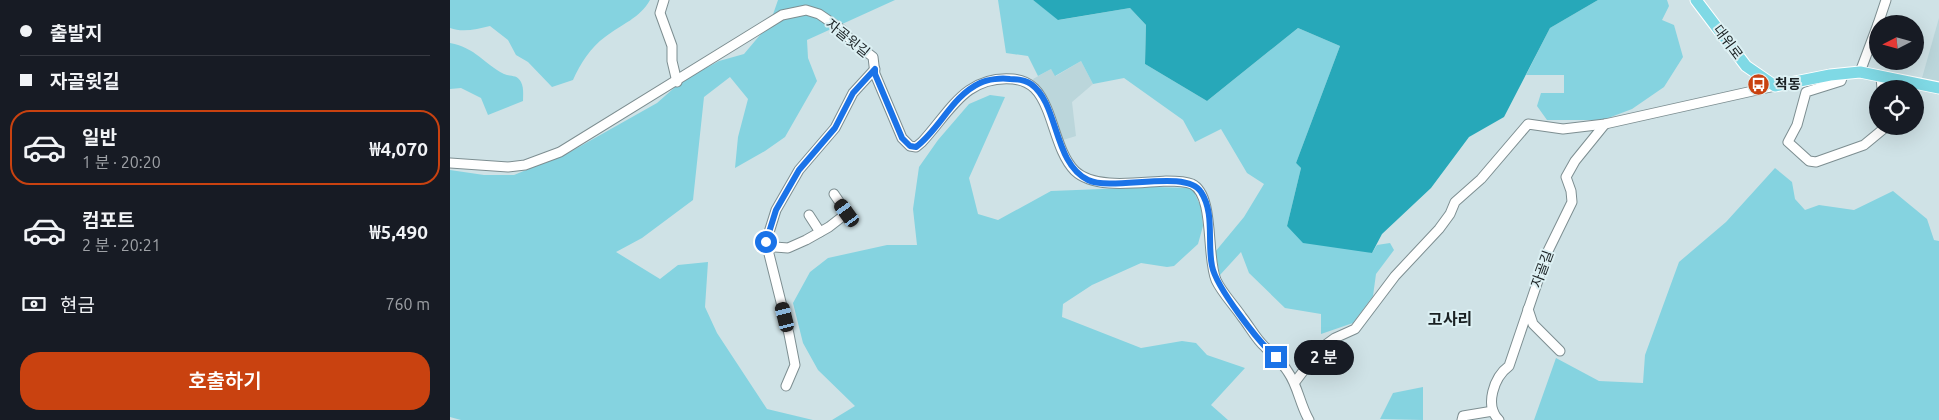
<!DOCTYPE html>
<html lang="ko">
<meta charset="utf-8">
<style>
:root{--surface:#171b24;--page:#242831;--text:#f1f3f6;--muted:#9ea1a6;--line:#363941;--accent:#c94210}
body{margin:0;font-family:Ubuntu,"Noto Sans KR",sans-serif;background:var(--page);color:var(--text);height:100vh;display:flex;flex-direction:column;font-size:19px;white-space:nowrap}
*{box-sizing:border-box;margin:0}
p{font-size:16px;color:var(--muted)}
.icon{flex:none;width:28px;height:28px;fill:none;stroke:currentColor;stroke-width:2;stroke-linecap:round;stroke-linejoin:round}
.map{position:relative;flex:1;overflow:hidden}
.side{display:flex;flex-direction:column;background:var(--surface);width:450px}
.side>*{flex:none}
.guide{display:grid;align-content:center;height:110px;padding:0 20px;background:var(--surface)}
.needle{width:32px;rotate:264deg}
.tools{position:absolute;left:1419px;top:15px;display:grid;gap:10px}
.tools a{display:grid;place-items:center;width:55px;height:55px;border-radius:50%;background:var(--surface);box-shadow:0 5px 20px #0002;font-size:25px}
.end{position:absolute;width:22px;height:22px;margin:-11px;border:6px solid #1a73e8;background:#fff;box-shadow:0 0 0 2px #fff}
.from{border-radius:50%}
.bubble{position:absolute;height:35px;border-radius:18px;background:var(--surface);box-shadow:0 5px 20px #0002;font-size:16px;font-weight:600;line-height:35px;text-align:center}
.car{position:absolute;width:15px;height:30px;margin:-15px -8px;border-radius:6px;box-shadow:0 0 4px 1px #0007;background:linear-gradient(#222 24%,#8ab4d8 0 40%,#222 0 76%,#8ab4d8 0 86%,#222 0)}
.guide b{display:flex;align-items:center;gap:18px;height:48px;font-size:19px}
.guide b+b{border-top:1px solid var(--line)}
.guide i{width:12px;height:12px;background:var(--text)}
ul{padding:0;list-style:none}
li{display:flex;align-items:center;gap:15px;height:75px;margin:0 10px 8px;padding:0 10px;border:2px solid transparent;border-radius:20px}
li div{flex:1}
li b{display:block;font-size:19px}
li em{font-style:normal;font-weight:600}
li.current{border-color:var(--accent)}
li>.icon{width:45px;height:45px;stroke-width:1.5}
.pay{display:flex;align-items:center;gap:12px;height:55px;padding:0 20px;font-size:19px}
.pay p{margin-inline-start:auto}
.primary-button{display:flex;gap:10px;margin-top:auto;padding:10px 20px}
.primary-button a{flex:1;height:58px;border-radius:20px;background:var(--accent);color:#fff;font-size:20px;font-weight:600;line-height:58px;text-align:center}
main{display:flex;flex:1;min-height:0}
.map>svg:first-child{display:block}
.built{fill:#bbd6db}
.green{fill:#85d3e0}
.water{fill:#27a8b9}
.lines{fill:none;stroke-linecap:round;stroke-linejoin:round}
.minor-casing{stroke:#7d8e91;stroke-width:11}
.major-casing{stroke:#fff;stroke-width:13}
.minor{stroke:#fff;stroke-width:9}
.major{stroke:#7fd9e5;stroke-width:11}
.route{stroke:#1a73e8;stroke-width:6}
.labels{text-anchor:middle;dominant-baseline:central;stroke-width:4;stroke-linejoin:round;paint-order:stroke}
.street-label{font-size:14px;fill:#1a2123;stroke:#dcf0f3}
.poi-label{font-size:14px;font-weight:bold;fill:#1a2123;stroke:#dcf0f3;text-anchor:start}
.quarter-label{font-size:16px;font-weight:bold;fill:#1a2123;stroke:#dcf0f3}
</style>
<main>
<section class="side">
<div class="guide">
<b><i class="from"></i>출발지</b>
<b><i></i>자골윗길</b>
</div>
<ul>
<li class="current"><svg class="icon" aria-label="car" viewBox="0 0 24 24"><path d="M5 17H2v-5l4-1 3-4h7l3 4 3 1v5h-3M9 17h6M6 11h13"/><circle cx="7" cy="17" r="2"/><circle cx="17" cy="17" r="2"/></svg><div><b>일반</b><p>1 분 · 20:20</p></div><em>₩4,070</em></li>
<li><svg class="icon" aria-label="car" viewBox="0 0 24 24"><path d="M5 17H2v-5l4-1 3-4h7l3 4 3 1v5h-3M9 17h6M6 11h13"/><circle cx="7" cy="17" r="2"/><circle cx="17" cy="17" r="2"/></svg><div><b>컴포트</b><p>2 분 · 20:21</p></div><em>₩5,490</em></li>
</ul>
<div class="pay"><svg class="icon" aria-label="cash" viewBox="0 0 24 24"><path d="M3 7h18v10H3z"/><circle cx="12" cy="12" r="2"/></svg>현금<p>760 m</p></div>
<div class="primary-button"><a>호출하기</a></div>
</section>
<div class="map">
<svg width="1489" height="420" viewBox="0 0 1489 420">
<rect width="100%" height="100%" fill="#cfe2e6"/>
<g class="built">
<path d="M 1489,18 L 1489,82 L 1472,78 Z"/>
<path d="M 631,61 L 643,84 L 622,102 L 626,136 L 613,140 L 583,79 L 601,69 L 606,76 Z"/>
</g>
<g class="green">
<path d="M 0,0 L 200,0 C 190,18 172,24 155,37 C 141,47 130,64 123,80 L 102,87 L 78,62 L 66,55 L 58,40 L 40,26 C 27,29 13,33 0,28 Z"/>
<path d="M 328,0 L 445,0 L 357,40 L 358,58 L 367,81 L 335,137 L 315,151 L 285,168 L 288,137 L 298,99 L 280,77 L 254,97 L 243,200 L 192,238 L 166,252 L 210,279 L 228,265 L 258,262 L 255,307 L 267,333 L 317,409 L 363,420 L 11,420 L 0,417 L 0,170 L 34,175 L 64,175 L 120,152 L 207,103 L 232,81 L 269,61 L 294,54 L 320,23 Z"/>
<path d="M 548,0 L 583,0 L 609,20 L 680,8 L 696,25 L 695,64 L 757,101 L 848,28 L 890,46 L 846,163 L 851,168 L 837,226 L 922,253 L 927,245 L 940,243 L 944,250 L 926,274 L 923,296 L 903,323 L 871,334 L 871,314 L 835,308 L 799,273 L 791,252 L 770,275 L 765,252 L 794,217 L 814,184 L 797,173 L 771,129 L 745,142 L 733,120 L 674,78 L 643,84 L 631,61 L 605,76 L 601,69 L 588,76 L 578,56 L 556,53 Z"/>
<path d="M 1148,0 L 1217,0 L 1219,6 L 1212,20 L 1224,25 L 1233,57 L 1214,87 L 1182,109 L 1153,120 L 1097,120 L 1087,106 L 1091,93 L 1114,93 L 1114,75 L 1076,75 L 1100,28 Z"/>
<path d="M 0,43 C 26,48 33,63 54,74 C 60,77 67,74 71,82 C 74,88 73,95 73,101 L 38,115 L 31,98 L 11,88 L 0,89 Z"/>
<path d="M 540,95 L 555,97 L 519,178 L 528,214 L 548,220 L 601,191 L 703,187 L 742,188 L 751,207 L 753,226 L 748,244 L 724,266 L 717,267 L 691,263 L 642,285 L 613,304 L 612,317 L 691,348 L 732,341 L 746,343 L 757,355 L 795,368 L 761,405 L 778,420 L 382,420 L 405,406 L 368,370 L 353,343 L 343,303 L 360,272 L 378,258 L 437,245 L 467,245 L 463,209 L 469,167 L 488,140 L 519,104 Z"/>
<path d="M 1325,168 L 1342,182 L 1345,199 L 1355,210 L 1369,205 L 1404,210 L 1443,191 L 1477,219 L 1484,240 L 1489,241 L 1489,420 L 1084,420 L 1106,358 L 1149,381 L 1193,383 L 1195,355 L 1229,262 L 1276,222 Z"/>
<path d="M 973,387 L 973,420 L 930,419 L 943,393 Z"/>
</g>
<path class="water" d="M 583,0 L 1148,0 L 1100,28 L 1054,117 L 1019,137 L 981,188 L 932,234 L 922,253 L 853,243 L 837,226 L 851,168 L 846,163 L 890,46 L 848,28 L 757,101 L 695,64 L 696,25 L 680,8 L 608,20 Z"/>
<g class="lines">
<defs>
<g id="minor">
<path d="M 214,0 L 210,13 L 222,46 L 222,61 L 227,82"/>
<path d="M 1428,24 L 1436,0"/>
<path d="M 1410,72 L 1428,24"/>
<path d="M 1393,75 L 1391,81 L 1356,92 L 1347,125 L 1338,142 L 1359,161 L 1366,162 L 1414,145 L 1437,126"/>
<path d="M 1431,77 L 1432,89"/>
<path d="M 0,163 L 58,167 L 75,165 L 110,152 L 332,15 L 356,10 L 369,14 L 391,29 L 401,40 L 423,57 L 425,74 L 452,138 L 460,146 L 466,147 L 472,142 C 500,112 515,75 563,79 C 582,81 590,92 597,109 C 605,128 610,156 625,171 C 645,190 690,182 716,181 C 724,181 735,181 742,184 C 765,195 756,256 766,280 C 772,293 784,305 792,317 C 800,327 806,339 815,347 C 823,355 832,362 838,372 C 848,386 850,405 859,420"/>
<path d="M 359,215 L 370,232"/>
<path d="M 318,237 L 325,247 L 338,248 L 356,240 L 379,227 L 397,213 L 384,194"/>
<path d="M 1078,309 L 1083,324 L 1110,351"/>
<path d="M 845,382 L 870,349 L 885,338 L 905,329 L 945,276 L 989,229 L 1000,214 L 1005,202 L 1031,179 L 1078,124 L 1113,129 L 1155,124 L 1325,86"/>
<path d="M 336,386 L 345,365 L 339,334 L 316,242 L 326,210 L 349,170 L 385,128 L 403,93 L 425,69"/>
<path d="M 1012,420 L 1013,416 L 1043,411"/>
<path d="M 1049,420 C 1034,406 1044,377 1059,366 L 1098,251 L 1122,202 L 1121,191 L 1116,177 L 1125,161 L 1155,124"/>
</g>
<path id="major" d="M 1246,0 L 1296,66 L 1325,86 L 1380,75 L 1410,72 L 1489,88"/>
</defs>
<use href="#minor" class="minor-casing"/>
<use href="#major" class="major-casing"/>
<use href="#minor" class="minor"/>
<use href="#major" class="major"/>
</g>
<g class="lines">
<path class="route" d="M 316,242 L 326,210 L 349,170 L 385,128 L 403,93 L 425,69 L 425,74 L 452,138 L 460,146 L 466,147 C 490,129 502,96 530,83 C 538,79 551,78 560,79 C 567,79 575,80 581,84 C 609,104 603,163 638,180 C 663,192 736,168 751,192 C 765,213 757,242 762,266 C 766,287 809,343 826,357"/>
</g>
<defs>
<symbol id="bus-disc" viewBox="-11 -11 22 22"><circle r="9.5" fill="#c94210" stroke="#dcf0f3"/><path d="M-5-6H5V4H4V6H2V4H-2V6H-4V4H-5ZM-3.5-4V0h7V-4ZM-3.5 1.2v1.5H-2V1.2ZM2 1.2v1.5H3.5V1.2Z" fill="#fff"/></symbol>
</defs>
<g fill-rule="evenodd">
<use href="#bus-disc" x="1296" y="72" width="25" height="25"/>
</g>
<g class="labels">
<g class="street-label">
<text transform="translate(398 38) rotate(39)">자골윗길</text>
<text transform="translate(1278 42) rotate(53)">대위로</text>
<text transform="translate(1092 269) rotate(-70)">자골길</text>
</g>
<g class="poi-label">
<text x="1325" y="84">척동</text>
</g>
<g class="quarter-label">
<text x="1000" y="319">고사리</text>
</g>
</g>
</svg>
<div class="tools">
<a><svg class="needle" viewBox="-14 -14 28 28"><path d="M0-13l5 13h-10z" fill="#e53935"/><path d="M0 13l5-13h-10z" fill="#9ea1a6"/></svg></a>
<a><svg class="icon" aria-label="locate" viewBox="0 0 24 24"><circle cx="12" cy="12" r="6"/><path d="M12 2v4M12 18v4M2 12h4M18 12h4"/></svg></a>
</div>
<i class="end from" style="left:316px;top:242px"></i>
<i class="end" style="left:826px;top:357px"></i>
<div class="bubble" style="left:844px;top:340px;width:60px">2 분</div>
<i class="car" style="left:397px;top:213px;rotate:324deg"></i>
<i class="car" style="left:335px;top:317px;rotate:346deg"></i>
</div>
</main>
